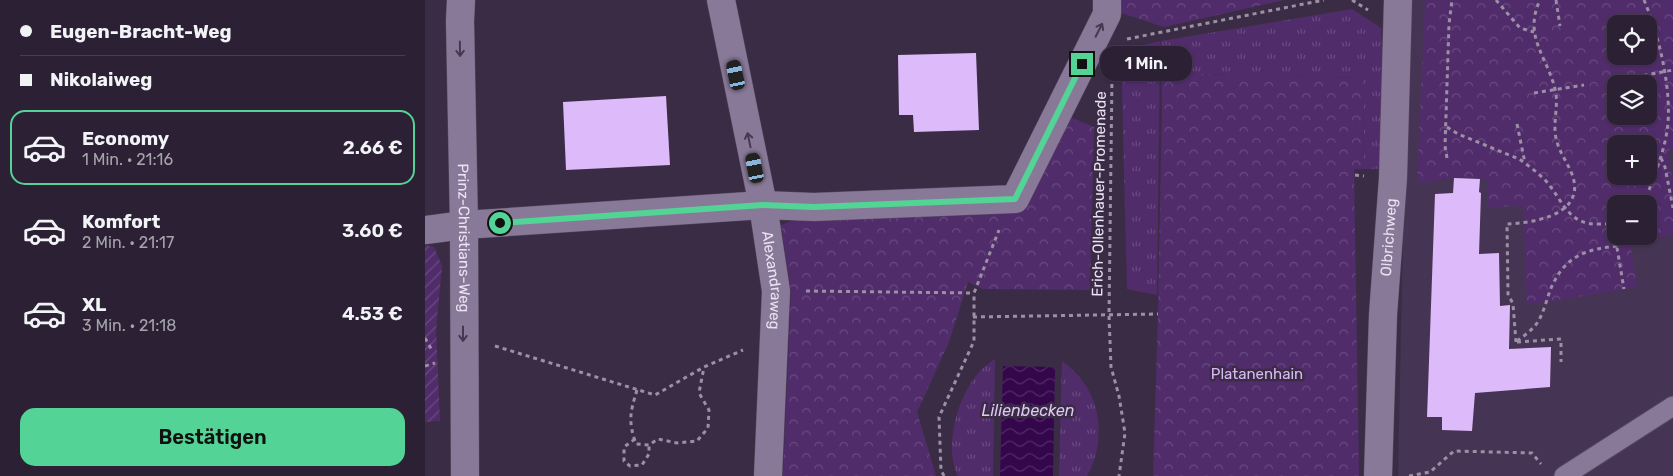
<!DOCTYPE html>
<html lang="de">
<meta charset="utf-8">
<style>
:root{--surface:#2c2134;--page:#382e40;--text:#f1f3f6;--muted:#a6a3ac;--line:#483e4f;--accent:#54d396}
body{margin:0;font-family:Rubik,sans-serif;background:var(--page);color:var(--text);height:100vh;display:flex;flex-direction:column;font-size:19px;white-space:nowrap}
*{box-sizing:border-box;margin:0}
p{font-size:16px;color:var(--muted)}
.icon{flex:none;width:28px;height:28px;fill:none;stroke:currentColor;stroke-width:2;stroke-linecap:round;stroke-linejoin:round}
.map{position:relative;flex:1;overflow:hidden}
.panel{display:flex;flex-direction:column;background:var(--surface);width:425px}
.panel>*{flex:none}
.banner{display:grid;align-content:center;height:110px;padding:0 20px;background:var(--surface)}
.buttons{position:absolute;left:1182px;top:15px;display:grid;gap:10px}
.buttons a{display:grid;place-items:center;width:50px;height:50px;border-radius:10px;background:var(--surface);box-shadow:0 1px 4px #0004,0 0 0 1px var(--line);font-size:25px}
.end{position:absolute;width:22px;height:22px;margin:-11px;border:6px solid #54d396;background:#111;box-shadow:0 0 0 2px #111}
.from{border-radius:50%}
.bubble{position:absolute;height:35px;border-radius:15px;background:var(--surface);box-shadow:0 1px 4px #0004,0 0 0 1px var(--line);font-size:16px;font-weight:600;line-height:35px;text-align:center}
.car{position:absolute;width:15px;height:30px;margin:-15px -8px;border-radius:6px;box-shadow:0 0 4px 1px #0007;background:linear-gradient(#222 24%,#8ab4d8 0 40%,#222 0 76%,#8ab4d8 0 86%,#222 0)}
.banner b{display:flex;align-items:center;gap:18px;height:48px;font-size:19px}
.banner b+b{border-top:1px solid var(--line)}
.banner i{width:12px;height:12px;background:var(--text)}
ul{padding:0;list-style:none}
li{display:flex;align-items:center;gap:15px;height:75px;margin:0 10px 8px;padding:0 10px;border:2px solid transparent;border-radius:15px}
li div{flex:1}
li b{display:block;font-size:19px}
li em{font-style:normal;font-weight:600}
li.active{border-color:var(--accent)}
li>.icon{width:45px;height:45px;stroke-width:1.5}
.button{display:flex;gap:10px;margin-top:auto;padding:10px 20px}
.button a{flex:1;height:58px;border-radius:15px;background:var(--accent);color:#111;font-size:20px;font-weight:600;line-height:58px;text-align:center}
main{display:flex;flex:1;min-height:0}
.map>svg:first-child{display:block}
.built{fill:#463454;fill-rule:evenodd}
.grass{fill:url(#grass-tufts)}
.park{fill:url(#park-crowns);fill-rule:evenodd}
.garden{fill:url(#garden-furrows)}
.water{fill:url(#water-waves)}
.building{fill:#ddbafa}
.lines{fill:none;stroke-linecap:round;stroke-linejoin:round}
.service-casing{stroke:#564a60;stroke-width:21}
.pedestrian-casing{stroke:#564a60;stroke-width:29}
.minor-casing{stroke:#564a60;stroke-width:29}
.path{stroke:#9c90a5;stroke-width:3;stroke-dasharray:4 4;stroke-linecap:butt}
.service{stroke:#897998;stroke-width:19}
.pedestrian{stroke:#897998;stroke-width:28}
.minor{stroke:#897998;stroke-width:28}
.oneway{stroke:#473852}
.route{stroke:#54d396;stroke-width:6}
.labels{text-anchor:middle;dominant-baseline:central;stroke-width:5;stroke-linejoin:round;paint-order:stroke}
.street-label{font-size:15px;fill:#ebe2f3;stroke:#3b2c46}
.park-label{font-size:15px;fill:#d9b9f4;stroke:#3b2c46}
.water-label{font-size:16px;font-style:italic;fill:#dec9f1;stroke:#3b2c46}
</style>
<main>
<section class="panel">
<div class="banner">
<b><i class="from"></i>Eugen-Bracht-Weg</b>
<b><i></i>Nikolaiweg</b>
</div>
<ul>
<li class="active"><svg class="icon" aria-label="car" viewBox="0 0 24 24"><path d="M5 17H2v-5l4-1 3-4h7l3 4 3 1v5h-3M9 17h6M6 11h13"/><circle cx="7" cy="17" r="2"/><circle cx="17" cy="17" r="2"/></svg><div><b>Economy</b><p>1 Min. · 21:16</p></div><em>2.66 €</em></li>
<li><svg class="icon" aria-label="car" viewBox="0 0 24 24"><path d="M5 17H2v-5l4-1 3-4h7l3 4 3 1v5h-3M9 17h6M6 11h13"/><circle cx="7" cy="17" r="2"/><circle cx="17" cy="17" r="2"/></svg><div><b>Komfort</b><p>2 Min. · 21:17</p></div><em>3.60 €</em></li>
<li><svg class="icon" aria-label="car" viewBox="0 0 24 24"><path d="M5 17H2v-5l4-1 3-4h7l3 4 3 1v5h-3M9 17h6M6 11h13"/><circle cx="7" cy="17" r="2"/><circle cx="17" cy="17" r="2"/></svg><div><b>XL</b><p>3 Min. · 21:18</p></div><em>4.53 €</em></li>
</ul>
<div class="button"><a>Bestätigen</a></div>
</section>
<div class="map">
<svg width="1248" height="476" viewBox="0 0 1248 476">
<defs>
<pattern id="grass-tufts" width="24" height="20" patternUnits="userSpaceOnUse" patternTransform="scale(1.25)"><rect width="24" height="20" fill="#512c6b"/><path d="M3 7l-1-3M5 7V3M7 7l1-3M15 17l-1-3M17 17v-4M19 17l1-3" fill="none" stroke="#6a4a81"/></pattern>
<pattern id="park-crowns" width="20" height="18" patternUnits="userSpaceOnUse" patternTransform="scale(1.25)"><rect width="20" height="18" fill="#512c6b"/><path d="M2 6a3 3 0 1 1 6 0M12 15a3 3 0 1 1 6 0" fill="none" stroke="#6a4a81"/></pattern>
<pattern id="garden-furrows" width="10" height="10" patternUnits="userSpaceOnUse" patternTransform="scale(1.25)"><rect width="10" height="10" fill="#512c6b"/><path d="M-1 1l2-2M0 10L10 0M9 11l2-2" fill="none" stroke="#6a4a81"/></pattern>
<pattern id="water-waves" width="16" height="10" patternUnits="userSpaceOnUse" patternTransform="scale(1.25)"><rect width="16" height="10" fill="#34074c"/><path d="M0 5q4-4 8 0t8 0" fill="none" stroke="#522b66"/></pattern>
</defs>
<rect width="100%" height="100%" fill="#3b2c46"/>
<path class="built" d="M 983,0 L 1248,0 L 1248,476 L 973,476 ZM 1191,24 L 1224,24 L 1224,56 L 1191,56 ZM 1191,84 L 1224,84 L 1224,116 L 1191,116 ZM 1191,144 L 1224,144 L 1224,176 L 1191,176 ZM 1191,204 L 1224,204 L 1224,236 L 1191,236 Z"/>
<g class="grass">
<path d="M 927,9 L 956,28 L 958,61 L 957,169 L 939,169 L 938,78 L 736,73 L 736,41 Z"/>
<path d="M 735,41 L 732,295 L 702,289 L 696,50 Z"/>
<path d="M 570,359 L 568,476 L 533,476 C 518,445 533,395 555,371 C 560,366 565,363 570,359 Z"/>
<path d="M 637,361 C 645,367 653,374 659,383 C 678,409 678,449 662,476 L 634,476 Z"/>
</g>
<g class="park">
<path d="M 693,0 L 859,0 L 739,27 L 693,12 Z"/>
<path d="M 1000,0 L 1248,0 L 1248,149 L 1242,151 L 1248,182 L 1248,235 L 1205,242 L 1212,287 L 1102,305 L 1098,206 L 1062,207 L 1062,179 L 1027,178 L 992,184 ZM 1191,24 L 1224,24 L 1224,56 L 1191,56 ZM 1191,84 L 1224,84 L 1224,116 L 1191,116 ZM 1191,144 L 1224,144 L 1224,176 L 1191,176 ZM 1191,204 L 1224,204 L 1224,236 L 1191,236 Z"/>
<path d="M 736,73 L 938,78 L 939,169 L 929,169 L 934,476 L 728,476 L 733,314 L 737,100 Z"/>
<path d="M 645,117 L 669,127 L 665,290 L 558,289 L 543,282 L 524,342 L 492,412 L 511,476 L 358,476 L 366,291 L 356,225 L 382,215 L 599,209 Z"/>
</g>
<path class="garden" d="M 0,245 L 9,247 L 17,266 L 11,329 L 15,421 L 0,422 Z"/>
<path class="water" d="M 578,366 L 630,367 L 628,476 L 575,476 Z"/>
<g class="building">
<path d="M 551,53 L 554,130 L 489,132 L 488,115 L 474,115 L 473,55 Z"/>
<path d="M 241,96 L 245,165 L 141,170 L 138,102 Z"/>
<path d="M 1029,178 L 1055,179 L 1054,192 L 1056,193 L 1054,254 L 1074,253 L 1075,306 L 1085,305 L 1084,349 L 1126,347 L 1125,387 L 1050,393 L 1047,431 L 1017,430 L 1017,417 L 1002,417 L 1010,194 L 1028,193 Z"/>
</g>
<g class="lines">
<defs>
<path id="service" d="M 1139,476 L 1248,406"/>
<g id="pedestrian">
<path id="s1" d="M 338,205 L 351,291 L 343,476"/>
</g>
<g id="minor">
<path id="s2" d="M 36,0 L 35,21 L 39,225 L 40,476"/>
<path d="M 296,0 L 338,205"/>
<path d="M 0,230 L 39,225 L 338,205 L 389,207 L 590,199 L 682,14 L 682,0"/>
<path id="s3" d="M 953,476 L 958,315 L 968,178 L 973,0"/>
</g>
</defs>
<use href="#service" class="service-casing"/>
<use href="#pedestrian" class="pedestrian-casing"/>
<use href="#minor" class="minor-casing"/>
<g class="path">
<path d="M 927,0 L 943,10"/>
<path d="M 1071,0 L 1095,28 L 1109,32"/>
<path d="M 1131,0 L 1135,26"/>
<path d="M 1219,0 C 1234,35 1248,93 1242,131 C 1239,151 1231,171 1224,190"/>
<path d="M 702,39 L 899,0"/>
<path d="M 687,76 L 684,316 L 686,367 L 694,396 L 700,433 L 694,476"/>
<path d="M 1195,80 L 1248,70"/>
<path d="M 1109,93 L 1159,85"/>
<path d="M 1092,124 L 1100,163"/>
<path d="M 1022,127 L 1033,134 L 1094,159 C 1103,165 1113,173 1121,181 C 1139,202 1143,226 1176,224 C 1181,224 1186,224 1191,223"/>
<path d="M 1022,158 L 1020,146 L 1024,24 L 1027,0"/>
<path d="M 1236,158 L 1240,167 L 1248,208"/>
<path d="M 930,175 L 939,176"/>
<path d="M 1188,224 L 1199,289"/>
<path d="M 381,291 L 549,293"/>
<path d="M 548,317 L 733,314"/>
<path d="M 0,338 L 8,352"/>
<path d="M 1092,341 C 1100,335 1109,329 1114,320 C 1121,307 1123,292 1130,280 C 1144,254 1165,249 1192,246"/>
<path d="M 1091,342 L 1088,304 L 1083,294 L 1082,224 C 1106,223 1156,216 1149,181 C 1146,167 1136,156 1132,142 C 1127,126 1133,110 1131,94 C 1125,59 1097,38 1115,0"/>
<path d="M 1092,342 L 1136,339 L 1136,362"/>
<path d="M 70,346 L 230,395 L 279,367 L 318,350"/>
<path d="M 0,366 L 10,363"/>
<path d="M 212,390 C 205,413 203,421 211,444 L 224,445 L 233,439 L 252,443 L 272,441 L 283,428 L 284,410 L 274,393 L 279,367"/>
<path d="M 210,439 L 199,447 L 199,461 L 205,466 L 217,465 L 224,454 L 224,445"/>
<path d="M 519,476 L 516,470 L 514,417 L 549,341 L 549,293 L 574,230"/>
<path d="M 984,476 L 1005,472 L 1029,451 L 1107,453 L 1116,464"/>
</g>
<use href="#service" class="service"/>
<use href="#pedestrian" class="pedestrian"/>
<use href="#minor" class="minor"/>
</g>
<defs><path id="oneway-shaft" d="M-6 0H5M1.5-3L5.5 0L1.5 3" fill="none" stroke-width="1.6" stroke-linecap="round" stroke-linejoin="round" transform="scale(1.25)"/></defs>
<g class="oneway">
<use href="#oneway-shaft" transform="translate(674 30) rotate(-63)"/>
<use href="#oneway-shaft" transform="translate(35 49) rotate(89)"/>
<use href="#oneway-shaft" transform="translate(324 140) rotate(-102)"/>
<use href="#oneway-shaft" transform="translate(38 334) rotate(90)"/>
</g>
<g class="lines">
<path class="route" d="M 75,223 L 338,205 L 389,207 L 590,199 L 657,64"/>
</g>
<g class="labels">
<g class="street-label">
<text transform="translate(674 194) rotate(-89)">Erich-Ollenhauer-Promenade</text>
<text stroke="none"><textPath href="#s2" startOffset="238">Prinz-Christians-Weg</textPath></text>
<text stroke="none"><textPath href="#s3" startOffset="239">Olbrichweg</textPath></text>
<text stroke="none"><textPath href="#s1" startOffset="76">Alexandraweg</textPath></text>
</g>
<g class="park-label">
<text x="832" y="374">Platanenhain</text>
</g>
<g class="water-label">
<text x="603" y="410">Lilienbecken</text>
</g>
</g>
</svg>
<div class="buttons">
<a><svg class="icon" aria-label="locate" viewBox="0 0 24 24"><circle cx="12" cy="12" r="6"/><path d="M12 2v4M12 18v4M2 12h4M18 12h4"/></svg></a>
<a><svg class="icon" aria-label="layers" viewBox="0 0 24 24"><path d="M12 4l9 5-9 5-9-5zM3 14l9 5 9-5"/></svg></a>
<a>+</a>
<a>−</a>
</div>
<i class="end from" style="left:75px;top:223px"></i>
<i class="end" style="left:657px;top:64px"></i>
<div class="bubble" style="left:675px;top:46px;width:92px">1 Min.</div>
<i class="car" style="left:311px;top:75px;rotate:348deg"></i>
<i class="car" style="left:330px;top:168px;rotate:349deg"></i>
</div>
</main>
